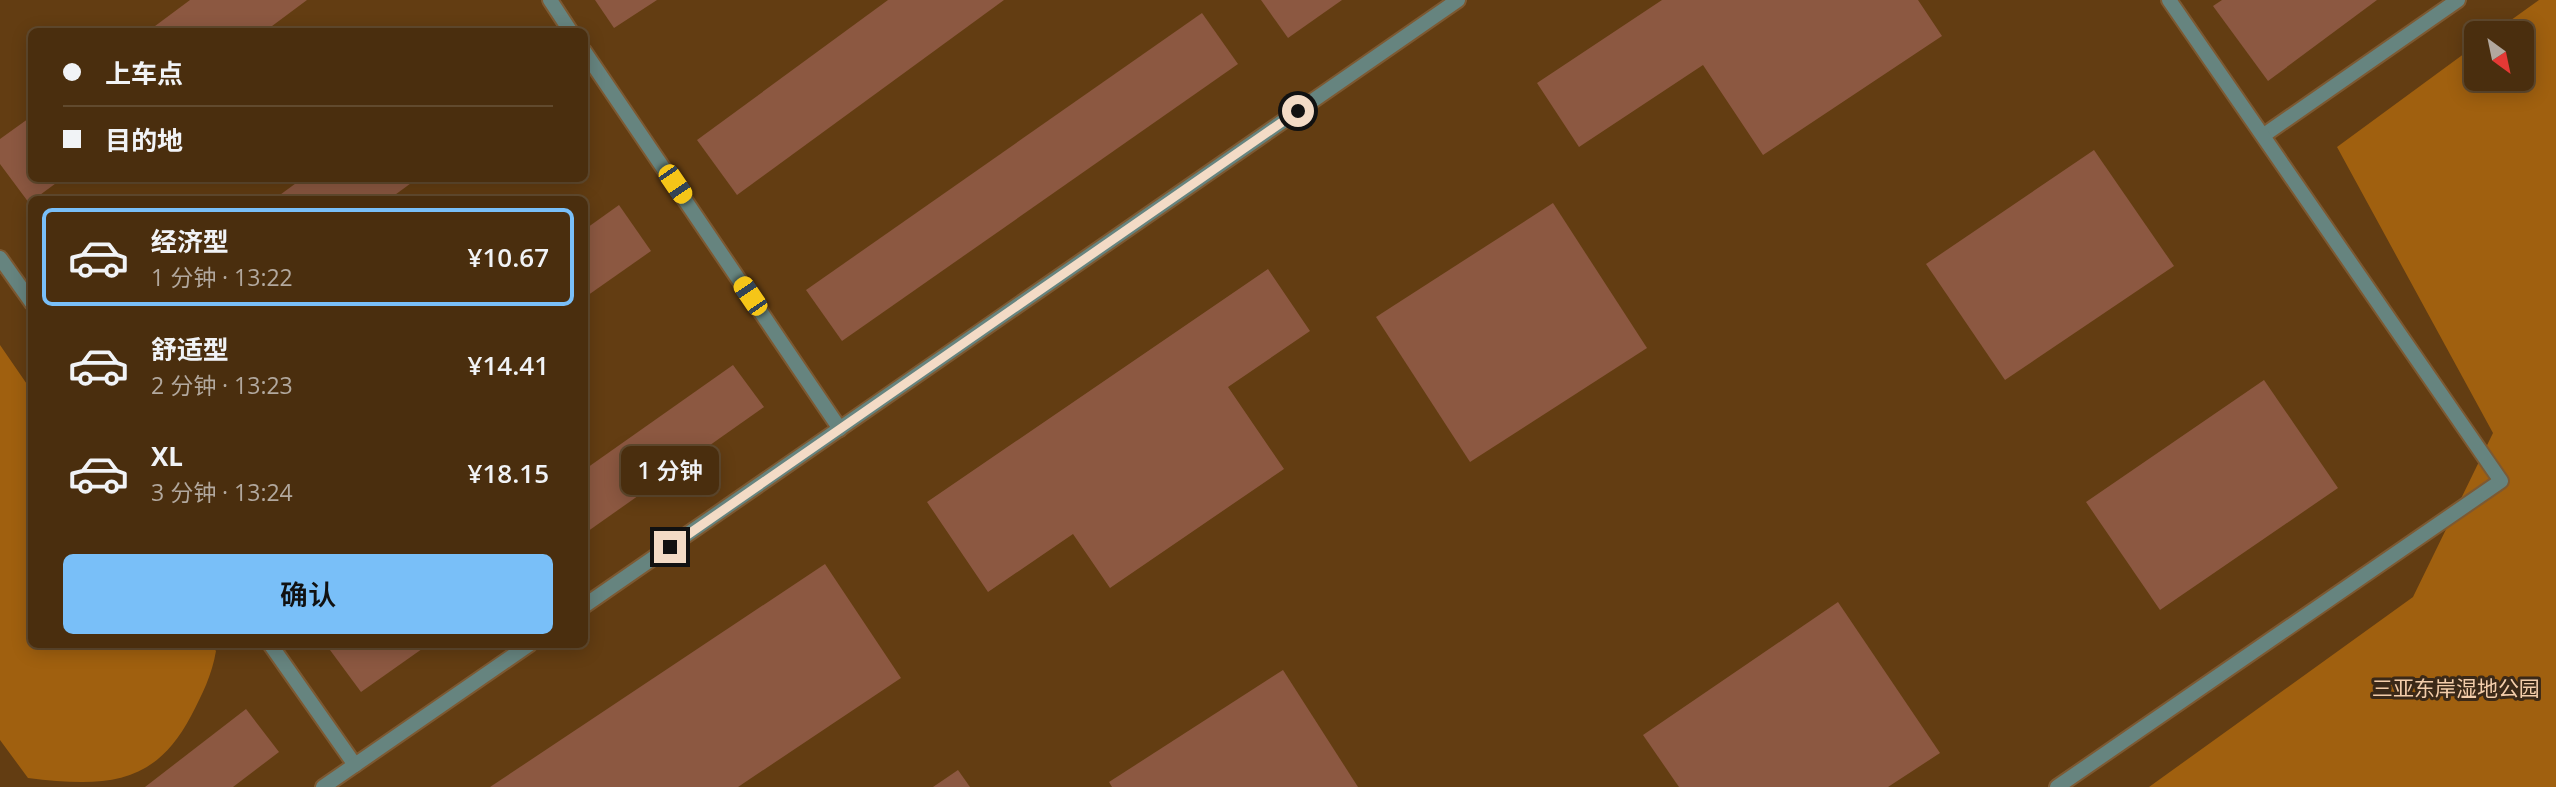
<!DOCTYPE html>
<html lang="zh">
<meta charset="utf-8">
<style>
:root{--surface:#4a2e0e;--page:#513617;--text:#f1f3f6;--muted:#b2a89e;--line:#614a2e;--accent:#79bff8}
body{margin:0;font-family:"Open Sans","Noto Sans SC",sans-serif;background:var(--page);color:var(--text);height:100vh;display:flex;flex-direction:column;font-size:26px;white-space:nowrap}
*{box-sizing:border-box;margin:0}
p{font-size:23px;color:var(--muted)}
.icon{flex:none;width:38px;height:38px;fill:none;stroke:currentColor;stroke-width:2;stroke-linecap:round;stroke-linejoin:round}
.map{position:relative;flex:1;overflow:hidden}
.side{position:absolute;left:28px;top:196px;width:560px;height:452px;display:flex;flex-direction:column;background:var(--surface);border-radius:10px;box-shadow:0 4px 18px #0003,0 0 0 2px var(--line)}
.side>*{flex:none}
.hud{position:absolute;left:28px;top:28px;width:560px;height:154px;border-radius:10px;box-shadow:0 4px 18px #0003,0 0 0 2px var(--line);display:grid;align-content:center;height:154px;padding:0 35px;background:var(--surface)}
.needle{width:46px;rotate:147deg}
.tools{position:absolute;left:2464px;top:21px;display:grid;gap:14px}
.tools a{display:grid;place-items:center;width:70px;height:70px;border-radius:10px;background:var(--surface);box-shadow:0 4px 18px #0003,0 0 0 2px var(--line);font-size:35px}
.end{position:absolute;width:32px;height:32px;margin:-16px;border:9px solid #f3dbc6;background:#111;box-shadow:0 0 0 4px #111}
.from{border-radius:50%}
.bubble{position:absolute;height:49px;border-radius:10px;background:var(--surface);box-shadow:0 4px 18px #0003,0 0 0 2px var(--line);font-size:23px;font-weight:600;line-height:49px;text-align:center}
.car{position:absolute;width:21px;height:42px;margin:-21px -10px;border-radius:9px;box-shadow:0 0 5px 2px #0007;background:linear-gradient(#f5c518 24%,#345 0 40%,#f5c518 0 76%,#345 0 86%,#f5c518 0)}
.hud b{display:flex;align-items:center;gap:24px;height:66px;font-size:26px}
.hud b+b{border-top:2px solid var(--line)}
.hud i{width:18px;height:18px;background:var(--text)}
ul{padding:12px 0 0;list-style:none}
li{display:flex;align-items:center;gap:21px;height:98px;margin:0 14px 10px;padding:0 21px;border:4px solid transparent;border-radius:10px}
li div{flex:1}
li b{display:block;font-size:26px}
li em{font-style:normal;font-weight:600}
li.active{border-color:var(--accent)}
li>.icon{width:63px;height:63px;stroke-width:1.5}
.cta{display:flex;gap:14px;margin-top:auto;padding:14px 35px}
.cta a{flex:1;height:80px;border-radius:10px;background:var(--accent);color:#111;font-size:28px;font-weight:600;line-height:80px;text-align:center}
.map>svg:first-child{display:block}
.green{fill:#a0600f}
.building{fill:#8c5841}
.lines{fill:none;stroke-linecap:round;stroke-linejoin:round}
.street-casing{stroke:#7d5932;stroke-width:18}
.street{stroke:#66847f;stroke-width:14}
.route{stroke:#f3dbc6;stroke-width:9}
.labels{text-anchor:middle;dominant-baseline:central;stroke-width:6;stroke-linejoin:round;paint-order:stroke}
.park-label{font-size:21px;fill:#f3cdaa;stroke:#3b2918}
</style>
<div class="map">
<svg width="2556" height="787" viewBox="0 0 2556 787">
<rect width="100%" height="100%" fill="#633d12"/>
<g class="green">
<path d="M 2539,0 L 2556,0 L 2556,787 L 2149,787 L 2413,597 L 2493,433 L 2337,147 L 2476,45 L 2476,79 L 2522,79 L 2522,33 L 2493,33 Z"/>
<path d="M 0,345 L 31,390 L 32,644 L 211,644 L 216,651 C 212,675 202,695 191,716 C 154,787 103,787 28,778 L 0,740 Z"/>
</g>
<g class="building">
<path d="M 190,0 L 307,0 L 264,32 L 147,32 Z"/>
<path d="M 595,0 L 657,0 L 614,28 Z"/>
<path d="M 888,0 L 1004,0 L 737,195 L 697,140 Z"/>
<path d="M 1261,0 L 1342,0 L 1288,38 Z"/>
<path d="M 1662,0 L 1918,0 L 1942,36 L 1763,155 L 1703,65 L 1579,147 L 1537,83 Z"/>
<path d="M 2222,0 L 2377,0 L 2268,81 L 2213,6 Z"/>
<path d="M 1202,13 L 1238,64 L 842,341 L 806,290 Z"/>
<path d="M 32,116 L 32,178 L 63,178 L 29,203 L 0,164 L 0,139 Z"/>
<path d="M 2094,150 L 2174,266 L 2005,380 L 1926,264 Z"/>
<path d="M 303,178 L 418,178 L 388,200 L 273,200 Z"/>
<path d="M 1553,203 L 1647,348 L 1470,462 L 1376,317 Z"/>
<path d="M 619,205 L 651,251 L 584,298 L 584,230 Z"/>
<path d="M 1268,269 L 1310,331 L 1228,387 L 1284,469 L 1110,588 L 1073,534 L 988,592 L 927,502 Z"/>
<path d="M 733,365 L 764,407 L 584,534 L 584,470 Z"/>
<path d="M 2264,380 L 2338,488 L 2160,610 L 2086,502 Z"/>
<path d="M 825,564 L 901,678 L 738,787 L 490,787 Z"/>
<path d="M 1838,602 L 1940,753 L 1888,787 L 1679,787 L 1643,735 Z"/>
<path d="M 338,644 L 429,644 L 361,692 L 330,650 Z"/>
<path d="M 1283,670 L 1358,787 L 1112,787 L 1109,782 Z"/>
<path d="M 246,709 L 279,752 L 233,787 L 145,787 Z"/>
<path d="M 958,770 L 970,787 L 933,787 Z"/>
</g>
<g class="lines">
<defs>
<g id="street">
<path d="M 550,0 L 571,32"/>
<path d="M 584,51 L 840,429"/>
<path d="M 2264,135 L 2458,0"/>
<path d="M 0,258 L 32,303"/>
<path d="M 584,606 L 1458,0"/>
<path d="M 270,644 L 355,765"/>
<path d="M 323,787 L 530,644"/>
<path d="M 2057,787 L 2501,481 L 2169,0"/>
</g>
</defs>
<use href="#street" class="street-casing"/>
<use href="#street" class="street"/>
</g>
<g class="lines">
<path class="route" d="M 670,547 L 1298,111"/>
</g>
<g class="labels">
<g class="park-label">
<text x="2456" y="688">三亚东岸湿地公园</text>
</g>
</g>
</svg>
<div class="tools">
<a><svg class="needle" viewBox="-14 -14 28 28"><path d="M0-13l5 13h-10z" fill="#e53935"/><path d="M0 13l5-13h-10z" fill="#b2a89e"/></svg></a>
</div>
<i class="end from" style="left:1298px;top:111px"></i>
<i class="end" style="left:670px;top:547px"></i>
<div class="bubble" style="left:621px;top:446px;width:98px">1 分钟</div>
<i class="car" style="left:675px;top:184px;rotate:146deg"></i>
<i class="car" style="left:750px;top:296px;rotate:326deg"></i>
<div class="hud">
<b><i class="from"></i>上车点</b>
<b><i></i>目的地</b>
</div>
<section class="side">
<ul>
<li class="active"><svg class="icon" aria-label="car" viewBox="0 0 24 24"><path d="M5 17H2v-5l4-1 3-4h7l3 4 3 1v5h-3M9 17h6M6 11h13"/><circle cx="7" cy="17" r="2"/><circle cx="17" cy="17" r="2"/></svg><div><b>经济型</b><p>1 分钟 · 13:22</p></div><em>¥10.67</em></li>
<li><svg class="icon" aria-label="car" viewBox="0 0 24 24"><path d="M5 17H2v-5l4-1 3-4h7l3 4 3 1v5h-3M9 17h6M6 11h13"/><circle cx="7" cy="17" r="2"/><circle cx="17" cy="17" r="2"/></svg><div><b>舒适型</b><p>2 分钟 · 13:23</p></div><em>¥14.41</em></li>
<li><svg class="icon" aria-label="car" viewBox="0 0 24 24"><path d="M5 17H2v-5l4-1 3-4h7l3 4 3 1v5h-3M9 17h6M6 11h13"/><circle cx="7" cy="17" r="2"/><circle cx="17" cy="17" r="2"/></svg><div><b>XL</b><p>3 分钟 · 13:24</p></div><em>¥18.15</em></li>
</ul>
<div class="cta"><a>确认</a></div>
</section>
</div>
